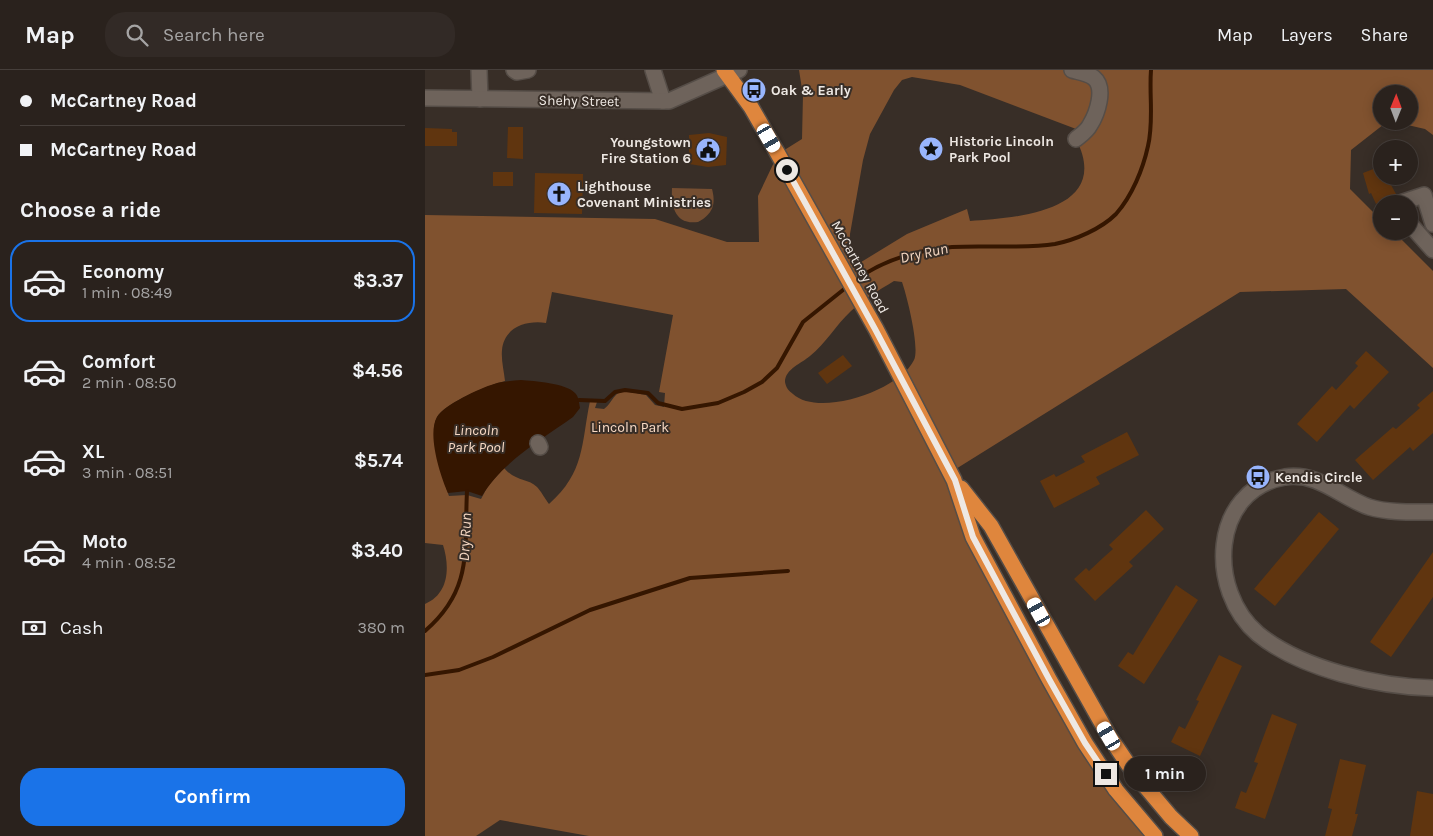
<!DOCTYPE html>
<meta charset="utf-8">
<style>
:root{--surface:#2a221d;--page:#322a26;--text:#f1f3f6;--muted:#a5a4a4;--line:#463f3b;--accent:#1a73e8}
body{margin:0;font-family:Karla,sans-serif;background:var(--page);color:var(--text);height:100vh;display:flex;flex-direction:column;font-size:19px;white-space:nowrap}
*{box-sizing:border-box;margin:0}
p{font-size:16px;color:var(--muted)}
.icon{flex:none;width:28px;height:28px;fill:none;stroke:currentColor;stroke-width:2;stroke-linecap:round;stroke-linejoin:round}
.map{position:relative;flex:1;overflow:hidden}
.side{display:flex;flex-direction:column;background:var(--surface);width:425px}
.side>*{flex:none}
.hud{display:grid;align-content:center;height:110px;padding:0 20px;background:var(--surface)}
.needle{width:32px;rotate:1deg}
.tools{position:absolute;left:948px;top:15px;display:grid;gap:10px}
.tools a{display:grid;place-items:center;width:45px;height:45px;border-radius:50%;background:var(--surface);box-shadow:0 2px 12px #0003,0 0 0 1px var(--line);font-size:25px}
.end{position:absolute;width:22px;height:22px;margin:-11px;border:6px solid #eee8e3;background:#111;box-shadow:0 0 0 2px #111}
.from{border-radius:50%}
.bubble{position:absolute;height:35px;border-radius:18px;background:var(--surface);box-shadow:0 2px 12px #0003,0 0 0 1px var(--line);font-size:16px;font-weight:700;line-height:35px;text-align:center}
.car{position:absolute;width:15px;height:30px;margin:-15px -8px;border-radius:6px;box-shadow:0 0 4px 1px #0007;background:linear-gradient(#fff 24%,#345 0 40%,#fff 0 76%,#345 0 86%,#fff 0)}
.hud b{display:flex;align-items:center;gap:18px;height:48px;font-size:19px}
.hud b+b{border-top:1px solid var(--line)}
.hud i{width:12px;height:12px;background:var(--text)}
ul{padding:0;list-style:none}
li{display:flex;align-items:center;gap:15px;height:82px;margin:0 10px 8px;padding:0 10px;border:2px solid transparent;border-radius:20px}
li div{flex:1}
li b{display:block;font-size:19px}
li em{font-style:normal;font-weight:700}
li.selected{border-color:var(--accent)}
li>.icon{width:45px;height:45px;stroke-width:1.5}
h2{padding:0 20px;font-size:22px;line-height:60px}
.pay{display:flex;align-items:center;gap:12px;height:55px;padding:0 20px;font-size:19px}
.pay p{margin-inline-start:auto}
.button{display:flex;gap:10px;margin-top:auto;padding:10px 20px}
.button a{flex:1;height:58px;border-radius:20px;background:var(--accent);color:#fff;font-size:20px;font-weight:700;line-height:58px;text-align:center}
header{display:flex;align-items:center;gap:30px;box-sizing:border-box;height:70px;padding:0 25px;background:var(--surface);border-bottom:1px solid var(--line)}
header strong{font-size:24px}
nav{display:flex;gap:28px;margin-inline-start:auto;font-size:18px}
.search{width:350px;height:45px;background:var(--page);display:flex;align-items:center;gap:12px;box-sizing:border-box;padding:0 18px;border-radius:20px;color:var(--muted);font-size:19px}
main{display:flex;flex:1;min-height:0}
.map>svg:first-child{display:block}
.green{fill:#754e31}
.forest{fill:#80522f;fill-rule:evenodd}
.water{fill:#351600}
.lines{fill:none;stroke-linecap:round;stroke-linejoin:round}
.stream{stroke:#351600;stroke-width:4}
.building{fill:#60350f}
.minor-casing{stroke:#554d47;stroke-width:18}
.highway-casing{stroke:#554d47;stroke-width:18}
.minor{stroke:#6e635b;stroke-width:15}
.highway{stroke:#df863d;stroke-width:15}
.route{stroke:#eee8e3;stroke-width:6}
.labels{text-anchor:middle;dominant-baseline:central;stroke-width:4;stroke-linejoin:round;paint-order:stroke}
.poi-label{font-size:14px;font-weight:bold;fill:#eee8e3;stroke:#382e27;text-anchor:start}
.street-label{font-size:14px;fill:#eee8e3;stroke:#382e27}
.park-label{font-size:14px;fill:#f8dac5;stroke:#382e27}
.water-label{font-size:15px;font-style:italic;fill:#f6d8c3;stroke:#382e27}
</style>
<header>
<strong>Map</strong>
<div class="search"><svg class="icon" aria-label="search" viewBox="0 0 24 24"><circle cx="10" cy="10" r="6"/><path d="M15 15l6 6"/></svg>Search here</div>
<nav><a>Map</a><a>Layers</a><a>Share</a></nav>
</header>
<main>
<section class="side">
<div class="hud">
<b><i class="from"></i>McCartney Road</b>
<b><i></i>McCartney Road</b>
</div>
<h2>Choose a ride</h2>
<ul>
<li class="selected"><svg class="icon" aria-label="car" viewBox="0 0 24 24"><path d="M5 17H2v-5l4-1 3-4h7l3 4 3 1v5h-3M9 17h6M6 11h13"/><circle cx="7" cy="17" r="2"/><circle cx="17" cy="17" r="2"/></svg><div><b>Economy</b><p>1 min · 08:49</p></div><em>$3.37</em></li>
<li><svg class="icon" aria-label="car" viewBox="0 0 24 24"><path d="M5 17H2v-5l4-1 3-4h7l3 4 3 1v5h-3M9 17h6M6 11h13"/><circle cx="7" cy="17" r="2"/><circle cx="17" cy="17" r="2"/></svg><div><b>Comfort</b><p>2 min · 08:50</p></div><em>$4.56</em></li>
<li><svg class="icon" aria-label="car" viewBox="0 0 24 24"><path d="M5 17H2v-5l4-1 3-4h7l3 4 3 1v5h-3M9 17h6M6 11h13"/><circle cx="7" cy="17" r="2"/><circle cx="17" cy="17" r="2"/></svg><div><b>XL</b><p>3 min · 08:51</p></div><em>$5.74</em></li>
<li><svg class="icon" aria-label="car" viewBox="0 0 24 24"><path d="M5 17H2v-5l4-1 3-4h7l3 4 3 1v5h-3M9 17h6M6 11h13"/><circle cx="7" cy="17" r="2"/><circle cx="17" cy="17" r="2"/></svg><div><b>Moto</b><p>4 min · 08:52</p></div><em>$3.40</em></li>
</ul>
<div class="pay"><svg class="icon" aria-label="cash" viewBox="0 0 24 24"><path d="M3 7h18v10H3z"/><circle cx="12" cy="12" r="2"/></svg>Cash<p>380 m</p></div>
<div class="button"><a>Confirm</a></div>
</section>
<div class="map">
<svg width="1008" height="766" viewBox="0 0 1008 766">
<rect width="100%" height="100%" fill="#382e27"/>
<path class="green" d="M 247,118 L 287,119 C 291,134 288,144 273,152 C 250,155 246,137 247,118 Z"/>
<path class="forest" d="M 374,0 L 1008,0 L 1008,65 L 1000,59 L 965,51 L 984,51 L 984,24 L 956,24 L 956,51 L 963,51 L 926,80 L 925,119 L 956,150 L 956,161 L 968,161 L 1008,201 L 1008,298 L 921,219 L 815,222 L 526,402 L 548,467 L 624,609 L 730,766 L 164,766 L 75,750 L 51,766 L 0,766 L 0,534 C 24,524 25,497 18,475 L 0,473 L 0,145 L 230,149 L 302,172 L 334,172 L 333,126 L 353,84 L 377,69 L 378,25 ZM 487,7 L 535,15 L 659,62 L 651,69 C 688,141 593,148 545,151 L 542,139 L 482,164 L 428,197 L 424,183 L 425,164 L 438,90 L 445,64 L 469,20 L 477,10 ZM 469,211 L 477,212 C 482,226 495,278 489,290 C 475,320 394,348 368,324 C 364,321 361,318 360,312 C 360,299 377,293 385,286 C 401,273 411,255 426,241 C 439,229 454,220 469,211 ZM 127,222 L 248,245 L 234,322 L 240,323 L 239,337 L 230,335 L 221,325 C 213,324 199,319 192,324 C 187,328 185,335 179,339 L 170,338 L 172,332 L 165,331 C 156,375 160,402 124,434 C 120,429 116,421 112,417 C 103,408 91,412 79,398 L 63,416 L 56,429 L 42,425 L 24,426 C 18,408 3,363 12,347 C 20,333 64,315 80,311 C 79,301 76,290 77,280 C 79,257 102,250 121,253 Z"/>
<path class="water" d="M 96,310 C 109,311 141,313 150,323 C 154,327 154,333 155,338 L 148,347 C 116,370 77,392 57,426 L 42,421 L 23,423 C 15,405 2,364 12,347 C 19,335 55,318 69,314 C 78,311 86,311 96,310 Z"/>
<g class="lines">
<g class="stream">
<path d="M 428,212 C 457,190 492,180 527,177 C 561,175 597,179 630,174 C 650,170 676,159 691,144 C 707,126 718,99 723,76 C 729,51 724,25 726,0"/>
<path d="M 154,330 L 180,331 L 190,322 L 200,320 L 223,323 L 233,333 L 257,339 L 293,333 L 319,322 L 337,312 L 352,298 L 378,252 L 423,216"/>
<path d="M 0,561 C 49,519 39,478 42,421"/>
<path d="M 0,605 L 34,600 L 68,587 L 165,540 L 265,508 L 363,501"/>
</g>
</g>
<g class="building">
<path d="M 83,57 L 98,57 L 98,89 L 82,88 Z"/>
<path d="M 0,58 L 27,59 L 27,62 L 32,62 L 32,76 L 0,76 Z"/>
<path d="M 284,63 L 302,67 L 301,95 L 283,97 L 264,94 L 264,65 Z"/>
<path d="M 956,96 L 956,106 L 961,106 L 971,124 L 951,134 L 946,123 L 944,124 L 938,103 Z"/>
<rect x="68" y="102" width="20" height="14"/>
<path d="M 110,103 L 158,104 L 157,144 L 109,143 Z"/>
<path d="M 941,281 L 964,302 L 929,339 L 925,335 L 892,372 L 872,354 L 907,316 L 911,320 L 933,296 L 930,293 Z"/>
<path d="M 418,285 L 427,296 L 402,314 L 393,303 Z"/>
<path d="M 1008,321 L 1008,363 L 988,381 L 985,377 L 948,410 L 930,390 L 968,357 L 971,359 L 995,338 L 992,335 Z"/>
<path d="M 702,362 L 714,385 L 671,407 L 675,414 L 629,438 L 615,411 L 629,404 L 631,407 L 660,392 L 656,386 Z"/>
<path d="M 721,440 L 739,459 L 704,492 L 708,496 L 670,531 L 649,509 L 661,498 L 664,501 L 679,487 L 688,479 L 684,475 Z"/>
<path d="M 894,442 L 914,459 L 850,536 L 829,519 Z"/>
<path d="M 1008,482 L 1008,527 L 966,587 L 945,572 Z"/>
<path d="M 751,515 L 773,530 L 719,614 L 693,596 L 703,582 L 708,585 Z"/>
<path d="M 794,585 L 817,596 L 775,686 L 746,672 L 754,656 L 760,659 L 774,631 L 771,630 Z"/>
<path d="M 847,644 L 872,654 L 840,749 L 810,738 L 816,721 L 821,723 L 833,693 L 829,692 Z"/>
<path d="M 915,689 L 941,695 L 930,744 L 933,744 L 927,766 L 900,766 L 907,739 L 903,738 Z"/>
<path d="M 992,721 L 1008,724 L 1008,766 L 985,766 Z"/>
</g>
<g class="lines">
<defs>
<g id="minor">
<path d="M 54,0 L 55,29"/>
<path d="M 89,0 L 92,2 L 103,0"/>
<path d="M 228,0 L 238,31"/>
<path d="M 647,0 C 654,2 663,3 669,8 C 681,18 672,44 665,55 C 662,61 656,65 651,69"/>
<path d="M 0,28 L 244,31 L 314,0"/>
<path d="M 972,134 L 999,125 L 1008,154"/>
<path d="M 984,153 L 1008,180"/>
<path d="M 113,373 L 115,377"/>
<path d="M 1008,442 C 987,442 964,443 944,437 C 915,427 894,402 860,407 C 785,420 782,521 833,564 C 876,599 954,617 1008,618"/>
</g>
<g id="highway">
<path d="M 299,0 L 326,37 L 353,84 L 451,259 L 529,410 L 548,467 L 624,609 L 660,673 L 691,720 L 730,766"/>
<path d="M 536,418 L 566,456 L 684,666 L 709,703 L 746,747 L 766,766"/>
</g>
</defs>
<use href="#minor" class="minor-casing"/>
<use href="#highway" class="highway-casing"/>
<use href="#minor" class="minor"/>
<use href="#highway" class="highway"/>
</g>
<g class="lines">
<path class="route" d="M 362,100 L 450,259 L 530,410 L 548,467 L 624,609 L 660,673 L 681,704"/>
</g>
<defs>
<symbol id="bus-disc" viewBox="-11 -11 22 22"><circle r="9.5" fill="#98b5fd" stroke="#382e27"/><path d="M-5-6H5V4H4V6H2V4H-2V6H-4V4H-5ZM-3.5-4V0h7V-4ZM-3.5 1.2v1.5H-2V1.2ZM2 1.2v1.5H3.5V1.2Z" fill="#111"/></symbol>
<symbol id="sight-disc" viewBox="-11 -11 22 22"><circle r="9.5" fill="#98b5fd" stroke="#382e27"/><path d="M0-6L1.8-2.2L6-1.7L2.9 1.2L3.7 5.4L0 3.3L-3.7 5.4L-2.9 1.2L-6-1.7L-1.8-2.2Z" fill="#111"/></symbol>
<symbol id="civic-disc" viewBox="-11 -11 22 22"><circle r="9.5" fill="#98b5fd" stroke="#382e27"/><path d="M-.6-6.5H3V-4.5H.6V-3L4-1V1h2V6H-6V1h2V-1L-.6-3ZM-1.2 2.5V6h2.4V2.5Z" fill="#111"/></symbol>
<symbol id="church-disc" viewBox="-11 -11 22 22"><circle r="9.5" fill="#98b5fd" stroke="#382e27"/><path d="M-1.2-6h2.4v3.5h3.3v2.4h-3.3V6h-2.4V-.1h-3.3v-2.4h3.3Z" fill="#111"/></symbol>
</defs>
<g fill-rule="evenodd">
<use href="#bus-disc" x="315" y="6" width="28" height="28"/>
<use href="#sight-disc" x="492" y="65" width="28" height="28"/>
<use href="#civic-disc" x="269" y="66" width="28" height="28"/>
<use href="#church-disc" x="120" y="110" width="28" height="28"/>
<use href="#bus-disc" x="819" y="393" width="28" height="28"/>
</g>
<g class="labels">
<g class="poi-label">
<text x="346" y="20">Oak &amp; Early</text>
<text x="524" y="71">Historic Lincoln<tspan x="524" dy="16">Park Pool</tspan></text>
<text x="266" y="72" text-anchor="end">Youngstown<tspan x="266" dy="16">Fire Station 6</tspan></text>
<text x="152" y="116">Lighthouse<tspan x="152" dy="16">Covenant Ministries</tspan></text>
<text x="850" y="407">Kendis Circle</text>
</g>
<g class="street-label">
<text transform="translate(154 31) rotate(1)">Shehy Street</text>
<text transform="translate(435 197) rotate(61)">McCartney Road</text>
</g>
<g class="park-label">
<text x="205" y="357">Lincoln Park</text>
</g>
<g class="water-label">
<text transform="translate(499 183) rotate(-12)">Dry Run</text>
<text x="51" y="360">Lincoln<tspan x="51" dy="17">Park Pool</tspan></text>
<text transform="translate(40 467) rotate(-87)">Dry Run</text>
</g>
</g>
</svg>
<div class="tools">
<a><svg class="needle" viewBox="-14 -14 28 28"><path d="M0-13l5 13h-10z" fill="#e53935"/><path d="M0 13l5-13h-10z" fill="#a5a4a4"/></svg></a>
<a>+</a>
<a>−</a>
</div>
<i class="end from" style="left:362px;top:100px"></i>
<i class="end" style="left:681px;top:704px"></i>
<div class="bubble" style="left:699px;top:686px;width:82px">1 min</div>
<i class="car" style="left:344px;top:68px;rotate:150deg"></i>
<i class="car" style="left:614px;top:542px;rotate:331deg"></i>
<i class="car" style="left:684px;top:666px;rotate:330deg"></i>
</div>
</main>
